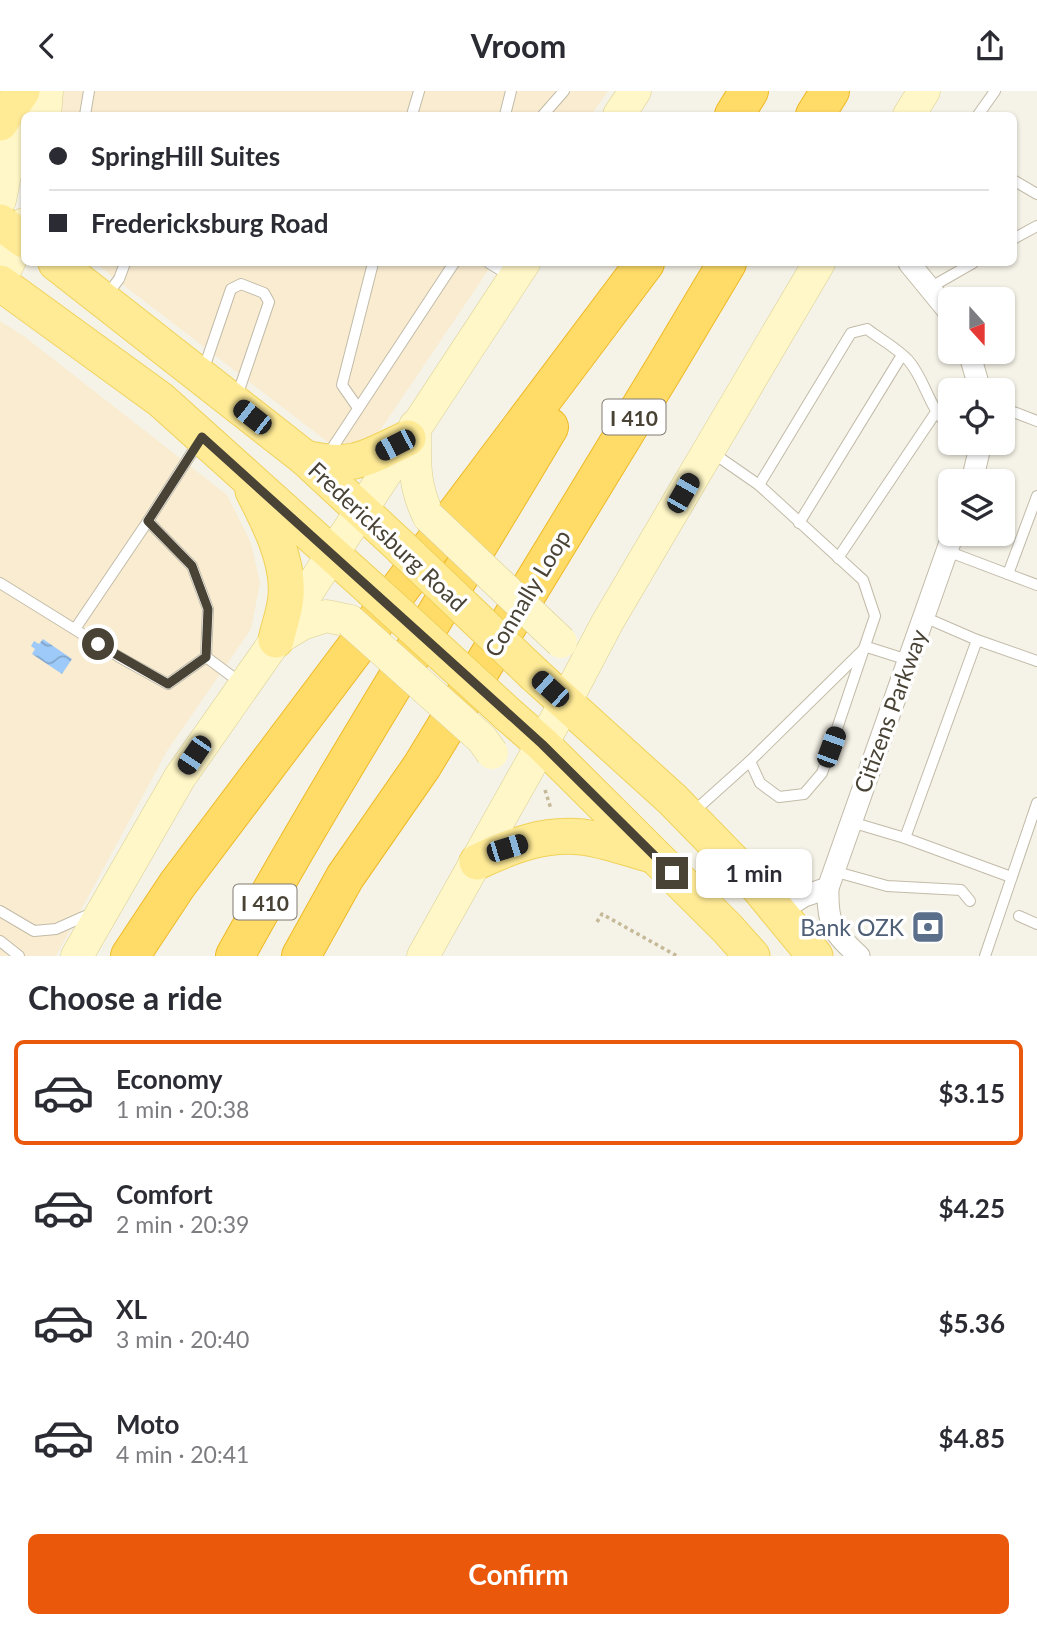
<!DOCTYPE html>
<meta charset="utf-8">
<style>
:root{--surface:#fff;--page:#f2f2f3;--text:#2b2b33;--muted:#7c7c81;--line:#e1e1e2;--accent:#ea580c}
body{margin:0;font-family:Lato,sans-serif;background:var(--page);color:var(--text);height:100vh;display:flex;flex-direction:column;font-size:26px;white-space:nowrap}
*{box-sizing:border-box;margin:0}
p{font-size:23px;color:var(--muted)}
.icon{flex:none;width:38px;height:38px;fill:none;stroke:currentColor;stroke-width:2;stroke-linecap:round;stroke-linejoin:round}
.map{position:relative;height:865px;overflow:hidden}
.panel{display:flex;flex-direction:column;background:var(--surface);flex:1}
.panel>*{flex:none}
.top-card{position:absolute;left:21px;top:21px;width:996px;height:154px;border-radius:10px;box-shadow:0 2px 5px #0004;display:grid;align-content:center;height:154px;padding:0 28px;background:var(--surface)}
.needle{width:46px;rotate:159deg}
.controls{position:absolute;left:938px;top:196px;display:grid;gap:14px}
.controls a{display:grid;place-items:center;width:77px;height:77px;border-radius:10px;background:var(--surface);box-shadow:0 2px 5px #0004;font-size:35px}
.end{position:absolute;width:32px;height:32px;margin:-16px;border:9px solid #494335;background:#fff;box-shadow:0 0 0 4px #fff}
.from{border-radius:50%}
.bubble{position:absolute;height:49px;border-radius:10px;background:var(--surface);box-shadow:0 2px 5px #0004;font-size:23px;font-weight:700;line-height:49px;text-align:center}
.car{position:absolute;width:21px;height:42px;margin:-21px -10px;border-radius:9px;box-shadow:0 0 5px 2px #0007;background:linear-gradient(#222 24%,#8ab4d8 0 40%,#222 0 76%,#8ab4d8 0 86%,#222 0)}
.top-card b{display:flex;align-items:center;gap:24px;height:66px;font-size:26px}
.top-card b+b{border-top:2px solid var(--line)}
.top-card i{width:18px;height:18px;background:var(--text)}
ul{padding:0;list-style:none}
li{display:flex;align-items:center;gap:21px;height:105px;margin:0 14px 10px;padding:0 14px;border:4px solid transparent;border-radius:10px}
li div{flex:1}
li b{display:block;font-size:26px}
li em{font-style:normal;font-weight:700}
li.current{border-color:var(--accent)}
li>.icon{width:63px;height:63px;stroke-width:1.5}
h2{padding:0 28px;font-size:32px;line-height:84px}
.action{display:flex;gap:14px;margin-top:auto;padding:14px 28px}
.action a{flex:1;height:80px;border-radius:10px;background:var(--accent);color:#fff;font-size:28px;font-weight:700;line-height:80px;text-align:center}
header{display:flex;justify-content:space-between;align-items:center;height:91px;padding:0 28px;background:var(--surface);font-size:32px;font-weight:700}
.map>svg:first-child{display:block}
.commercial{fill:#f9ecd0}
.water{fill:url(#water-waves)}
.lines{fill:none;stroke-linecap:round;stroke-linejoin:round}
.lane-casing{stroke:#c2bba8;stroke-width:12}
.street-casing{stroke:#c2bba8;stroke-width:23}
.secondary-casing{stroke:#d9ce91;stroke-width:33}
.primary-casing{stroke:#f0d259;stroke-width:37}
.highway-casing{stroke:#eeb927;stroke-width:40}
.path{stroke:#c5b998;stroke-width:3.5;stroke-dasharray:3.5 3.5;stroke-linecap:butt}
.lane{stroke:#fff;stroke-width:10}
.street{stroke:#fff;stroke-width:21}
.secondary{stroke:#fff7c7;stroke-width:32}
.primary{stroke:#ffeb96;stroke-width:35}
.highway{stroke:#ffdc68;stroke-width:38}
.secondary-bridge-casing{stroke:#d9ce91;stroke-width:33;stroke-linecap:butt}
.primary-bridge-casing{stroke:#f0d259;stroke-width:37;stroke-linecap:butt}
.secondary-bridge{stroke:#fff7c7;stroke-width:32}
.primary-bridge{stroke:#ffeb96;stroke-width:35}
.route{stroke:#494335;stroke-width:9}
.labels{text-anchor:middle;dominant-baseline:central;stroke-width:7;stroke-linejoin:round;paint-order:stroke}
.shield{fill:#fff;stroke:#807b72;stroke-width:2}
.shield-label{font-size:21px;font-weight:bold;fill:#494335}
.street-label{font-size:23px;fill:#494335;stroke:#fff}
.service-label{font-size:23px;fill:#4e5e75;stroke:#fff;text-anchor:end}
</style>
<header><svg class="icon" aria-label="back" viewBox="0 0 24 24"><path d="M15 5l-7 7 7 7"/></svg>Vroom<svg class="icon" aria-label="share" viewBox="0 0 24 24"><path d="M12 15V3M7 8l5-5 5 5M5 13v7h14v-7"/></svg></header>
<div class="map">
<svg width="1037" height="865" viewBox="0 0 1037 865">
<defs>
<pattern id="water-waves" width="16" height="10" patternUnits="userSpaceOnUse" patternTransform="scale(1.75)"><rect width="16" height="10" fill="#9dcaf8"/><path d="M0 5q4-4 8 0t8 0" fill="none" stroke="#82a6ca"/></pattern>
</defs>
<rect width="100%" height="100%" fill="#f5f2e7"/>
<g class="commercial">
<path d="M 60,0 L 608,0 L 591,24 L 56,24 Z"/>
<path d="M 95,172 L 493,172 L 381,338 L 371,349 L 338,359 Z"/>
<path d="M 0,230 L 25,246 L 227,404 L 251,452 L 260,492 L 251,538 L 167,660 L 56,865 L 0,865 Z"/>
</g>
<path class="water" d="M 43,548 L 72,568 L 62,583 L 32,563 L 35,558 L 31,555 L 34,550 L 39,553 Z"/>
<g class="lines">
<defs>
<g id="lane">
<path d="M 85,24 L 89,0"/>
<path d="M 412,24 L 419,0"/>
<path d="M 505,24 L 511,0"/>
<path d="M 543,24 L 564,0"/>
<path d="M 978,24 L 995,0"/>
<path d="M 1013,89 L 1037,103"/>
<path d="M 1013,148 L 1037,135"/>
<path d="M 489,172 L 510,185"/>
<path d="M 931,196 L 973,172"/>
<path d="M 106,205 L 119,188 L 125,172"/>
<path d="M 203,280 L 231,198 L 241,193 L 264,202 L 269,211 L 236,308"/>
<path d="M 358,317 L 342,294 L 373,172"/>
<path d="M 1003,317 L 1037,330"/>
<path d="M 200,349 L 148,430 L 192,475 L 208,518 L 206,566"/>
<path d="M 710,360 L 759,394"/>
<path d="M 327,365 L 454,172"/>
<path d="M 799,432 L 902,264"/>
<path d="M 947,460 L 1037,494"/>
<path d="M 838,467 L 936,321"/>
<path d="M 1008,483 L 1037,405"/>
<path d="M 0,492 L 121,567 L 168,593 L 206,566 L 241,592"/>
<path d="M 75,538 L 148,430"/>
<path d="M 977,549 L 1037,570"/>
<path d="M 867,556 L 908,569"/>
<path d="M 750,670 L 760,692 L 779,706 L 804,703 L 822,682 L 875,525 L 863,489 L 759,394 L 851,242 L 867,238 C 880,248 897,257 908,269 C 926,289 929,320 950,335"/>
<path d="M 691,723 L 750,670 L 865,557"/>
<path d="M 851,731 L 905,747 L 977,549 L 924,526"/>
<path d="M 905,747 L 1011,786"/>
<path d="M 833,780 L 887,795 L 961,799 L 970,810"/>
<path d="M 0,820 L 34,840 L 56,838 L 92,822"/>
<path d="M 1019,825 L 1037,833"/>
<path d="M 0,850 L 19,865"/>
<path d="M 985,865 L 1037,712"/>
</g>
<g id="street">
<path d="M 909,172 L 950,222"/>
<path d="M 969,261 L 980,299"/>
<path d="M 972,390 L 981,352"/>
<path d="M 779,821 L 804,805 L 828,797"/>
<path d="M 859,865 C 833,841 827,834 828,797 L 953,443"/>
</g>
<g id="secondary">
<path d="M 45,24 L 47,0"/>
<path d="M 619,24 L 635,0"/>
<path d="M 909,24 L 924,0"/>
<path d="M 0,109 L 22,1"/>
<path d="M 0,190 L 21,146 L 24,133"/>
<path d="M 415,335 C 415,370 413,395 429,426"/>
<path d="M 277,548 L 302,533 L 326,525 L 350,530"/>
<path d="M 77,865 L 180,686 L 276,549 L 524,172"/>
<path d="M 423,865 L 565,612 L 607,532 L 819,172"/>
</g>
<g id="primary">
<path d="M 0,32 L 22,0"/>
<path d="M 0,131 L 24,149"/>
<path d="M 56,172 L 305,367 L 401,456"/>
<path d="M 0,192 L 161,309 L 370,497"/>
<path d="M 305,367 C 353,378 365,368 408,347"/>
<path d="M 253,400 C 269,431 289,470 286,505 C 285,520 279,535 276,549"/>
<path d="M 535,584 L 672,708 L 759,797 L 815,865"/>
<path d="M 511,626 L 542,653 L 727,837 L 752,865"/>
<path d="M 477,771 C 511,755 544,742 582,746 C 606,749 629,758 652,764"/>
</g>
<g id="highway">
<path d="M 734,24 L 749,0"/>
<path d="M 815,24 L 830,0"/>
<path d="M 130,865 L 177,794 L 645,172"/>
<path d="M 235,865 C 334,685 445,512 549,336"/>
<path d="M 301,865 L 345,786 L 422,675 L 665,276 L 727,172"/>
</g>
</defs>
<use href="#lane" class="lane-casing"/>
<use href="#street" class="street-casing"/>
<use href="#secondary" class="secondary-casing"/>
<use href="#primary" class="primary-casing"/>
<use href="#highway" class="highway-casing"/>
<g class="path">
<path d="M 545,699 L 551,718"/>
<path d="M 597,831 L 602,823 L 677,865"/>
</g>
<use href="#lane" class="lane"/>
<use href="#street" class="street"/>
<use href="#secondary" class="secondary"/>
<use href="#primary" class="primary"/>
<use href="#highway" class="highway"/>
<defs>
<g id="secondary-bridge">
<path d="M 429,426 L 561,551"/>
<path d="M 350,530 L 482,648 L 492,662"/>
</g>
<g id="primary-bridge">
<path d="M 401,456 L 535,584"/>
<path d="M 370,497 L 511,626"/>
</g>
</defs>
<use href="#secondary-bridge" class="secondary-bridge-casing"/>
<use href="#primary-bridge" class="primary-bridge-casing"/>
<use href="#secondary-bridge" class="secondary-bridge"/>
<use href="#primary-bridge" class="primary-bridge"/>
</g>
<g class="lines">
<path class="route" d="M 98,553 L 168,593 L 206,566 L 208,518 L 192,475 L 148,430 L 202,346 L 542,653 L 672,782"/>
</g>
<defs>
<symbol id="bank-square" viewBox="-11 -11 22 22"><rect x="-9" y="-9" width="18" height="18" rx="4" fill="#5c6f8a" stroke="#fff"/><path d="M-6-4H6V4H-6ZM0-2.3a2.3 2.3 0 1 0 0 4.6a2.3 2.3 0 1 0 0-4.6Z" fill="#fff"/></symbol>
</defs>
<g fill-rule="evenodd">
<use href="#bank-square" x="909" y="817" width="38" height="38"/>
</g>
<g class="labels">
<g class="shield">
<rect x="602.5" y="308.5" width="63" height="35" rx="5"/>
<rect x="233.5" y="793.5" width="63" height="35" rx="5"/>
</g>
<g class="shield-label">
<text x="634" y="326">I 410</text>
<text x="265" y="811">I 410</text>
</g>
<g class="street-label">
<text transform="translate(388 445) rotate(43)">Fredericksburg Road</text>
<text transform="translate(527 502) rotate(-59)">Connally Loop</text>
<text transform="translate(890 620) rotate(-70)">Citizens Parkway</text>
</g>
<g class="service-label">
<text x="904" y="836">Bank OZK</text>
</g>
</g>
</svg>
<div class="controls">
<a><svg class="needle" viewBox="-14 -14 28 28"><path d="M0-13l5 13h-10z" fill="#e53935"/><path d="M0 13l5-13h-10z" fill="#7c7c81"/></svg></a>
<a><svg class="icon" aria-label="locate" viewBox="0 0 24 24"><circle cx="12" cy="12" r="6"/><path d="M12 2v4M12 18v4M2 12h4M18 12h4"/></svg></a>
<a><svg class="icon" aria-label="layers" viewBox="0 0 24 24"><path d="M12 4l9 5-9 5-9-5zM3 14l9 5 9-5"/></svg></a>
</div>
<i class="end from" style="left:98px;top:553px"></i>
<i class="end" style="left:672px;top:782px"></i>
<div class="bubble" style="left:696px;top:758px;width:116px">1 min</div>
<i class="car" style="left:252px;top:326px;rotate:308deg"></i>
<i class="car" style="left:395px;top:354px;rotate:243deg"></i>
<i class="car" style="left:683px;top:402px;rotate:30deg"></i>
<i class="car" style="left:550px;top:598px;rotate:312deg"></i>
<i class="car" style="left:831px;top:656px;rotate:20deg"></i>
<i class="car" style="left:194px;top:664px;rotate:214deg"></i>
<i class="car" style="left:507px;top:757px;rotate:73deg"></i>
<div class="top-card">
<b><i class="from"></i>SpringHill Suites</b>
<b><i></i>Fredericksburg Road</b>
</div>
</div>
<section class="panel">
<h2>Choose a ride</h2>
<ul>
<li class="current"><svg class="icon" aria-label="car" viewBox="0 0 24 24"><path d="M5 17H2v-5l4-1 3-4h7l3 4 3 1v5h-3M9 17h6M6 11h13"/><circle cx="7" cy="17" r="2"/><circle cx="17" cy="17" r="2"/></svg><div><b>Economy</b><p>1 min · 20:38</p></div><em>$3.15</em></li>
<li><svg class="icon" aria-label="car" viewBox="0 0 24 24"><path d="M5 17H2v-5l4-1 3-4h7l3 4 3 1v5h-3M9 17h6M6 11h13"/><circle cx="7" cy="17" r="2"/><circle cx="17" cy="17" r="2"/></svg><div><b>Comfort</b><p>2 min · 20:39</p></div><em>$4.25</em></li>
<li><svg class="icon" aria-label="car" viewBox="0 0 24 24"><path d="M5 17H2v-5l4-1 3-4h7l3 4 3 1v5h-3M9 17h6M6 11h13"/><circle cx="7" cy="17" r="2"/><circle cx="17" cy="17" r="2"/></svg><div><b>XL</b><p>3 min · 20:40</p></div><em>$5.36</em></li>
<li><svg class="icon" aria-label="car" viewBox="0 0 24 24"><path d="M5 17H2v-5l4-1 3-4h7l3 4 3 1v5h-3M9 17h6M6 11h13"/><circle cx="7" cy="17" r="2"/><circle cx="17" cy="17" r="2"/></svg><div><b>Moto</b><p>4 min · 20:41</p></div><em>$4.85</em></li>
</ul>
<div class="action"><a>Confirm</a></div>
</section>
